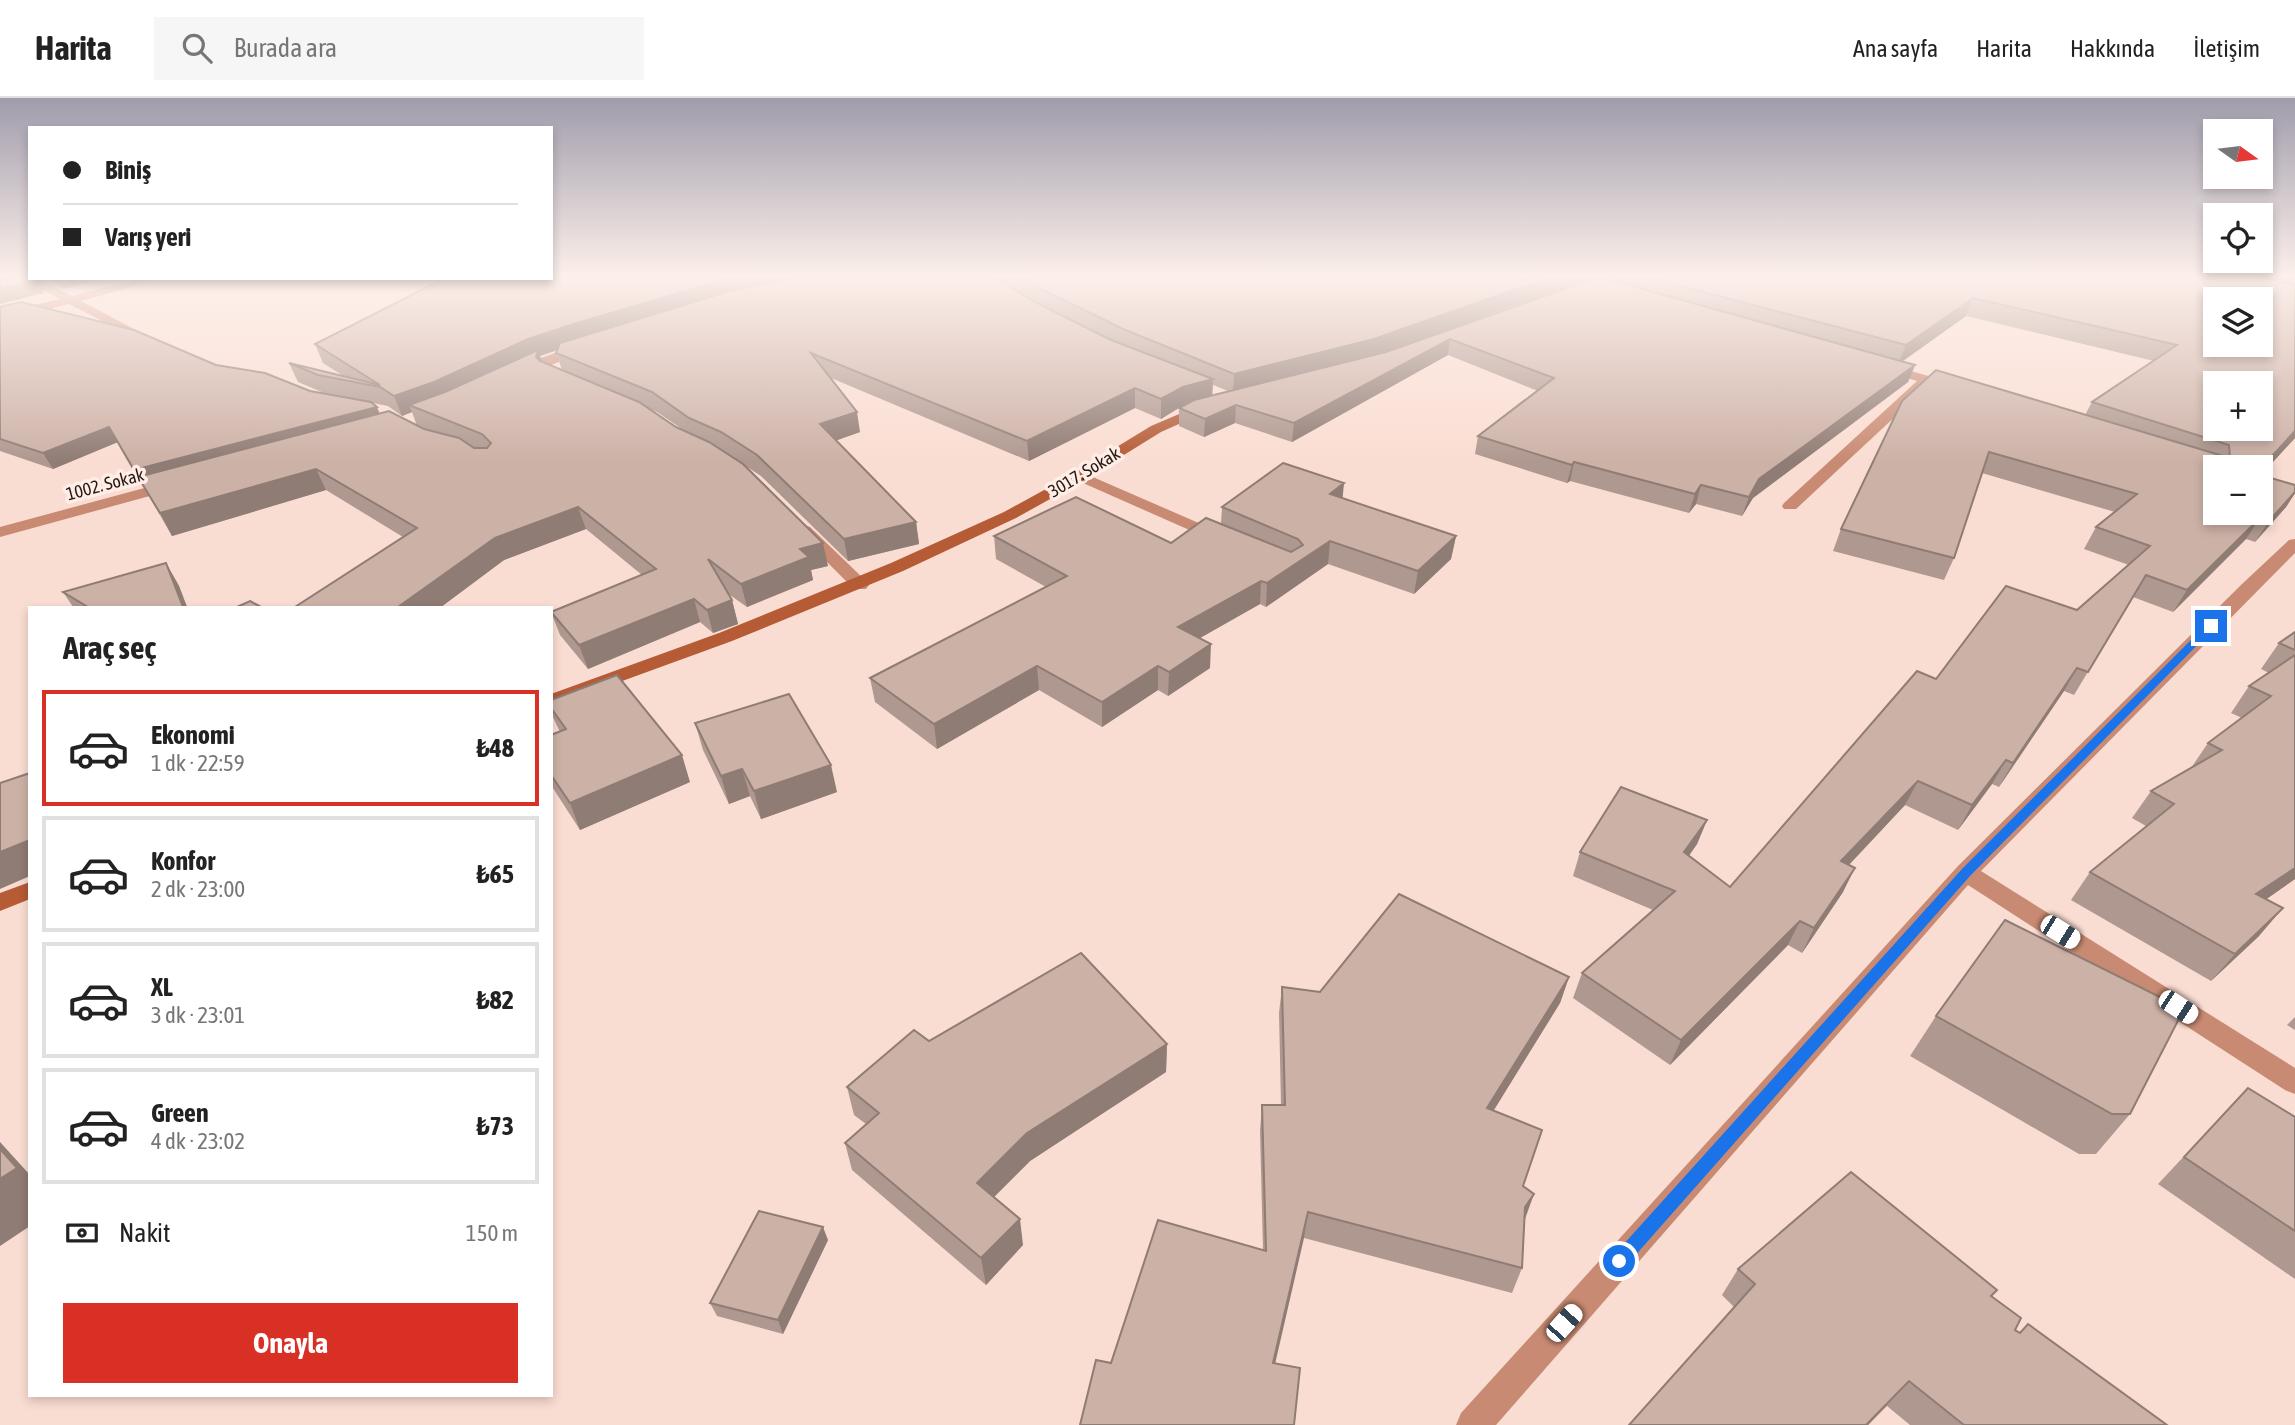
<!DOCTYPE html>
<html lang="tr">
<meta charset="utf-8">
<style>
:root{--surface:#fff;--page:#f6f6f6;--text:#222;--muted:#767676;--line:#e0e0e0;--accent:#d93025}
body{margin:0;font-family:"Asap Condensed",sans-serif;background:var(--page);color:var(--text);height:100vh;display:flex;flex-direction:column;font-size:26px;white-space:nowrap}
*{box-sizing:border-box;margin:0}
p{font-size:23px;color:var(--muted)}
.icon{flex:none;width:38px;height:38px;fill:none;stroke:currentColor;stroke-width:2;stroke-linecap:round;stroke-linejoin:round}
.map{position:relative;flex:1;overflow:hidden}
.drawer{position:absolute;left:28px;top:508px;width:525px;height:791px;display:flex;flex-direction:column;background:var(--surface);border-radius:0px;box-shadow:0 4px 10px #0003}
.drawer>*{flex:none}
.banner{position:absolute;left:28px;top:28px;width:525px;height:154px;border-radius:0px;box-shadow:0 4px 10px #0003;display:grid;align-content:center;height:154px;padding:0 35px;background:var(--surface)}
.needle{width:46px;rotate:104deg}
.controls{position:absolute;left:2203px;top:21px;display:grid;gap:14px}
.controls a{display:grid;place-items:center;width:70px;height:70px;border-radius:0px;background:var(--surface);box-shadow:0 4px 10px #0003;font-size:35px}
.end{position:absolute;width:32px;height:32px;margin:-16px;border:9px solid #1a73e8;background:#fff;box-shadow:0 0 0 4px #fff}
.from{border-radius:50%}
.car{position:absolute;width:21px;height:42px;margin:-21px -10px;border-radius:9px;box-shadow:0 0 5px 2px #0007;background:linear-gradient(#fff 24%,#345 0 40%,#fff 0 76%,#345 0 86%,#fff 0)}
.banner b{display:flex;align-items:center;gap:24px;height:66px;font-size:26px}
.banner b+b{border-top:2px solid var(--line)}
.banner i{width:18px;height:18px;background:var(--text)}
ul{padding:0;list-style:none}
li{display:flex;align-items:center;gap:21px;height:116px;margin:0 14px 10px;padding:0 21px;border:4px solid var(--line);border-radius:0px}
li div{flex:1}
li b{display:block;font-size:26px}
li em{font-style:normal;font-weight:700}
li.current{border-color:var(--accent)}
li>.icon{width:63px;height:63px;stroke-width:1.5}
h2{padding:0 35px;font-size:32px;line-height:84px}
.pay{display:flex;align-items:center;gap:18px;height:77px;padding:0 35px;font-size:26px}
.pay p{margin-inline-start:auto}
.cta{display:flex;gap:14px;margin-top:auto;padding:14px 35px}
.cta a{flex:1;height:80px;border-radius:0px;background:var(--accent);color:#fff;font-size:28px;font-weight:700;line-height:80px;text-align:center}
header{display:flex;align-items:center;gap:42px;box-sizing:border-box;height:98px;padding:0 35px;background:var(--surface);border-bottom:2px solid var(--line)}
header strong{font-size:33px}
nav{display:flex;gap:38px;margin-inline-start:auto;font-size:24px}
.search{width:490px;height:63px;background:var(--page);display:flex;align-items:center;gap:18px;box-sizing:border-box;padding:0 24px;border-radius:0px;color:var(--muted);font-size:26px}
.map>svg:first-child{display:block}
.lines{fill:none;stroke-linecap:round;stroke-linejoin:round}
.street{fill:#c88a72;fill-rule:evenodd}
.secondary{fill:#b55b36;fill-rule:evenodd}
.wall{fill:#af988f;fill-rule:evenodd}
.shaded-wall{fill:#8f7c74}
.building{fill:#ccb1a6;stroke:#8f7c74;stroke-width:2;fill-rule:evenodd}
.route{fill:#1a73e8}
.labels{text-anchor:middle;dominant-baseline:central;stroke-width:7;stroke-linejoin:round;paint-order:stroke}
.far-street-label{font-size:18px;fill:#231915;stroke:#ffede6}
</style>
<header>
<strong>Harita</strong>
<div class="search"><svg class="icon" aria-label="search" viewBox="0 0 24 24"><circle cx="10" cy="10" r="6"/><path d="M15 15l6 6"/></svg>Burada ara</div>
<nav><a>Ana sayfa</a><a>Harita</a><a>Hakkında</a><a>İletişim</a></nav>
</header>
<div class="map">
<svg width="2295" height="1327" viewBox="0 0 2295 1327">
<rect width="100%" height="100%" fill="#faddd2"/>
<g class="lines">
<g class="street">
<path d="M 18,178 L 37,180 L 72,198 L 143,180 L 163,180 L 81,203 L 155,242 L 149,246 L 145,245 L 69,206 L 0,223 L 0,215 L 60,201 Z"/>
<path d="M 584,245 L 590,249 L 588,252 L 517,281 L 510,277 L 535,262 Z"/>
<path d="M 1884,265 L 1959,287 L 1961,290 L 1954,294 L 1929,287 L 1796,411 L 1784,411 L 1782,408 L 1784,405 L 1917,283 L 1879,272 L 1879,266 Z"/>
<path d="M 1079,373 L 1224,436 L 1226,439 L 1218,444 L 1212,442 L 1074,381 L 1071,378 L 1074,375 Z"/>
<path d="M 174,382 L 182,387 L 179,390 L 0,439 L 0,429 Z"/>
<path d="M 804,427 L 810,429 L 866,483 L 869,487 L 866,491 L 854,491 L 798,435 L 796,432 Z"/>
<path d="M 2295,441 L 2295,455 L 1981,773 L 2295,970 L 2295,996 L 2285,992 L 1968,787 L 1496,1327 L 1456,1327 L 1461,1315 L 1958,768 L 2242,486 L 2289,442 Z"/>
</g>
<g class="secondary">
<path d="M 1205,305 L 1212,309 L 1210,312 L 1161,334 L 1077,386 L 1016,420 L 903,473 L 732,543 L 551,609 L 551,596 L 719,535 L 891,465 L 1004,414 L 1066,380 L 1151,328 Z"/>
<path d="M 30,784 L 30,801 L 0,813 L 0,795 Z"/>
</g>
</g>
<g class="wall">
<path d="M 551,178 L 1610,178 L 1602,180 L 1615,184 L 1616,178 L 2295,178 L 2295,340 L 2261,377 L 2295,387 L 2295,395 L 2286,409 L 2255,444 L 2246,441 L 2173,514 L 2133,499 L 2074,597 L 2064,593 L 1999,689 L 1992,686 L 1958,732 L 1905,707 L 1849,767 L 1843,794 L 1802,855 L 1788,847 L 1670,967 L 1573,900 L 1582,875 L 1653,812 L 1573,778 L 1580,754 L 1707,722 L 1697,746 L 1689,758 L 1730,789 L 1936,581 L 2077,512 L 2129,467 L 2084,451 L 2096,429 L 2115,414 L 1982,375 L 1954,460 L 1944,482 L 1833,453 L 1841,431 L 1902,303 L 2085,317 L 2092,304 L 2154,263 L 1966,218 L 1902,264 L 1915,267 L 1908,284 L 1753,400 L 1742,418 L 1696,406 L 1689,415 L 1570,383 L 1567,385 L 1475,356 L 1478,338 L 1538,293 L 1448,257 L 1292,344 L 1235,325 L 1204,339 L 1179,328 L 1179,310 L 1182,308 L 1161,321 L 1135,310 L 1029,363 L 831,280 L 860,334 L 836,342 L 916,424 L 919,446 L 848,463 L 761,378 L 722,353 L 828,468 L 811,472 L 813,482 L 747,509 L 727,495 L 732,502 L 738,526 L 713,535 L 700,524 L 588,571 L 560,537 L 551,514 L 642,477 L 586,431 L 504,462 L 441,509 L 295,509 L 403,439 L 326,392 L 172,438 L 118,344 L 53,371 L 0,353 L 0,207 L 1,209 L 310,293 L 324,295 L 298,284 L 289,265 L 345,279 L 323,265 L 315,246 ZM 1534,202 L 1456,229 L 1510,209 ZM 558,252 L 556,255 L 562,272 L 542,264 L 540,258 ZM 1213,287 L 1228,293 L 1212,297 ZM 373,305 L 388,308 L 402,318 L 412,314 L 417,328 L 430,333 L 380,316 ZM 647,310 L 657,314 L 685,333 L 676,329 Z"/>
<path d="M 43,180 L 106,180 L 63,191 Z"/>
<path d="M 1343,401 L 1456,438 L 1451,461 L 1414,496 L 1328,466 L 1266,509 L 1260,506 L 1200,540 L 1210,570 L 1168,598 L 1158,592 L 1102,629 L 1039,592 L 937,651 L 875,604 L 870,580 L 1046,489 L 996,461 L 994,438 L 1171,445 L 1221,426 L 1222,409 Z"/>
<path d="M 166,465 L 179,488 L 187,509 L 73,509 L 63,494 Z"/>
<path d="M 2295,534 L 2295,781 L 2266,801 L 2259,838 L 2211,883 L 2071,802 L 2090,774 L 2146,728 L 2132,720 L 2151,693 L 2191,670 L 2208,645 L 2242,620 L 2231,615 L 2249,588 L 2269,575 L 2261,571 L 2279,545 Z"/>
<path d="M 551,602 L 690,684 L 580,732 L 551,687 L 551,637 L 560,634 L 551,615 Z"/>
<path d="M 695,625 L 837,694 L 761,721 L 750,698 L 729,706 L 703,652 Z"/>
<path d="M 1569,879 L 1560,905 L 1494,1012 L 1523,1088 L 1525,1122 L 1522,1170 L 1512,1195 L 1304,1140 L 1111,1265 L 1263,1152 L 1260,1033 L 1262,1007 L 1281,1007 L 1279,915 L 1282,889 L 1320,894 Z"/>
<path d="M 1936,918 L 2130,1016 L 2096,1056 L 2079,1056 L 1910,958 Z"/>
<path d="M 2295,919 L 2295,932 L 2287,927 Z"/>
<path d="M 929,943 L 1167,946 L 1166,974 L 1030,1063 L 994,1099 L 1023,1147 L 986,1187 L 852,1072 L 845,1045 L 866,1026 L 854,1017 L 847,989 Z"/>
<path d="M 2248,990 L 2295,1019 L 2295,1181 L 2158,1086 Z"/>
<path d="M 828,1142 L 783,1236 L 717,1218 L 710,1205 Z"/>
<path d="M 1738,1171 L 1991,1198 L 2015,1232 L 2167,1327 L 1910,1327 L 1887,1308 L 1868,1327 L 1629,1327 L 1734,1209 L 1722,1197 Z"/>
</g>
<g class="shaded-wall">
<path d="M 743,178 L 832,178 L 582,243 L 540,258 L 545,271 L 441,304 L 409,307 L 412,314 L 402,318 L 394,298 L 528,241 L 577,225 L 726,181 Z"/>
<path d="M 1559,178 L 1610,178 L 1510,209 L 1372,259 L 1233,295 L 1234,276 Z"/>
<path d="M 58,180 L 106,180 L 63,191 Z"/>
<path d="M 37,182 L 44,195 L 0,206 L 0,191 Z"/>
<path d="M 1973,200 L 1966,218 L 1898,266 L 1906,247 Z"/>
<path d="M 1450,241 L 1448,257 L 1292,344 L 1294,325 Z"/>
<path d="M 1915,267 L 1908,284 L 1753,400 L 1742,418 L 1749,399 L 1759,381 Z"/>
<path d="M 1213,281 L 1212,301 L 1182,308 L 1161,321 L 1161,301 L 1183,289 Z"/>
<path d="M 1135,290 L 1135,310 L 1029,363 L 1027,343 Z"/>
<path d="M 1236,307 L 1235,325 L 1204,339 L 1205,321 Z"/>
<path d="M 377,309 L 383,324 L 143,388 L 134,372 Z"/>
<path d="M 857,314 L 860,334 L 824,347 L 820,326 Z"/>
<path d="M 109,329 L 118,344 L 53,371 L 43,355 Z"/>
<path d="M 2295,333 L 2295,340 L 2261,377 L 2261,370 Z"/>
<path d="M 1574,364 L 1570,383 L 1567,385 L 1572,367 Z"/>
<path d="M 316,371 L 326,392 L 172,438 L 160,415 Z"/>
<path d="M 1344,385 L 1342,407 L 1330,396 Z"/>
<path d="M 1701,387 L 1696,406 L 1689,415 L 1695,396 Z"/>
<path d="M 2295,394 L 2295,395 L 2286,409 L 2255,444 L 2269,423 Z"/>
<path d="M 578,409 L 586,431 L 504,462 L 441,509 L 398,509 L 495,440 Z"/>
<path d="M 2260,420 L 2246,441 L 2173,514 L 2187,492 Z"/>
<path d="M 916,424 L 919,446 L 848,463 L 844,441 Z"/>
<path d="M 1456,438 L 1451,461 L 1414,496 L 1418,473 Z"/>
<path d="M 1330,443 L 1328,466 L 1266,509 L 1267,485 Z"/>
<path d="M 823,445 L 828,468 L 811,472 L 813,482 L 747,509 L 741,486 L 800,451 Z"/>
<path d="M 166,465 L 179,488 L 187,509 L 183,509 Z"/>
<path d="M 1261,483 L 1260,506 L 1177,553 L 1178,529 Z"/>
<path d="M 694,501 L 700,524 L 588,571 L 579,547 Z"/>
<path d="M 732,502 L 738,526 L 713,535 L 707,512 Z"/>
<path d="M 1211,546 L 1210,570 L 1168,598 L 1169,574 Z"/>
<path d="M 1037,568 L 1039,592 L 937,651 L 934,626 Z"/>
<path d="M 1158,568 L 1158,592 L 1102,629 L 1102,604 Z"/>
<path d="M 2077,570 L 2064,593 L 1999,689 L 2013,665 Z"/>
<path d="M 682,657 L 690,684 L 580,732 L 570,705 Z"/>
<path d="M 2006,662 L 1992,686 L 1958,732 L 1972,707 Z"/>
<path d="M 831,667 L 837,694 L 761,721 L 754,693 Z"/>
<path d="M 742,671 L 750,698 L 729,706 L 721,678 Z"/>
<path d="M 1918,683 L 1905,707 L 1829,788 L 1841,763 Z"/>
<path d="M 1707,722 L 1697,746 L 1674,778 L 1684,754 Z"/>
<path d="M 30,742 L 30,778 L 0,791 L 0,754 Z"/>
<path d="M 1855,770 L 1843,794 L 1802,855 L 1814,830 Z"/>
<path d="M 2295,770 L 2295,781 L 2234,824 L 2256,796 Z"/>
<path d="M 2283,810 L 2259,838 L 2211,883 L 2235,856 Z"/>
<path d="M 1800,823 L 1788,847 L 1670,967 L 1681,942 Z"/>
<path d="M 1569,879 L 1560,905 L 1479,1036 L 1487,1010 Z"/>
<path d="M 1167,946 L 1166,974 L 1030,1063 L 981,1112 L 977,1085 L 1027,1035 Z"/>
<path d="M 0,1044 L 30,1077 L 30,1128 L 0,1148 Z"/>
<path d="M 1534,1096 L 1525,1121 L 1525,1109 Z"/>
<path d="M 1308,1114 L 1304,1140 L 1270,1288 L 1273,1265 Z"/>
<path d="M 1020,1121 L 1023,1147 L 986,1187 L 981,1160 Z"/>
<path d="M 823,1129 L 828,1142 L 783,1236 L 778,1222 Z"/>
<path d="M 1909,1283 L 1868,1327 L 1866,1327 Z"/>
</g>
<g class="building">
<path d="M 0,178 L 29,178 L 30,180 L 33,180 L 37,182 L 0,191 Z"/>
<path d="M 551,178 L 743,178 L 726,181 L 577,225 L 528,241 L 434,284 L 394,298 L 380,289 L 318,277 L 289,265 L 380,287 L 315,246 L 445,180 L 551,180 Z"/>
<path d="M 804,178 L 993,178 L 1033,203 L 1111,242 L 1213,281 L 1183,289 L 1161,301 L 1135,290 L 1027,343 L 811,255 L 857,314 L 820,326 L 916,424 L 844,441 L 757,357 L 721,334 L 689,320 L 652,294 L 556,255 L 560,245 L 730,193 Z"/>
<path d="M 1019,178 L 1559,178 L 1513,192 L 1374,241 L 1234,276 L 1123,231 L 1043,192 Z"/>
<path d="M 1643,178 L 2259,178 L 2295,188 L 2295,333 L 2261,370 L 2261,369 L 2216,369 L 2216,415 L 2261,415 L 2261,377 L 2295,387 L 2295,394 L 2269,423 L 2260,420 L 2187,492 L 2146,477 L 2088,574 L 2077,570 L 2013,665 L 2006,662 L 1972,707 L 1918,683 L 1841,763 L 1855,770 L 1814,830 L 1800,823 L 1681,942 L 1582,875 L 1675,793 L 1580,754 L 1621,689 L 1707,722 L 1684,754 L 1730,789 L 1917,573 L 1936,581 L 2006,488 L 2077,512 L 2150,448 L 2096,429 L 2137,396 L 1989,354 L 1954,460 L 1841,431 L 1902,303 L 1936,272 L 2230,360 L 2229,347 L 2092,304 L 2177,247 L 1973,200 L 1906,247 ZM 2216,201 L 2261,201 L 2261,247 L 2216,247 ZM 2216,285 L 2261,285 L 2261,331 L 2216,331 Z"/>
<path d="M 1599,179 L 1915,267 L 1759,381 L 1749,399 L 1701,387 L 1695,396 L 1574,364 L 1572,367 L 1478,338 L 1554,280 L 1450,241 L 1294,325 L 1236,307 L 1205,321 L 1179,310 L 1194,302 L 1386,254 Z"/>
<path d="M 21,204 L 134,232 L 216,267 L 265,275 L 310,293 L 371,304 L 377,309 L 134,372 L 109,329 L 43,355 L 0,341 L 0,209 Z"/>
<path d="M 538,252 L 536,259 L 540,263 L 639,304 L 676,329 L 709,344 L 743,366 L 823,445 L 800,451 L 809,459 L 741,486 L 708,461 L 732,502 L 707,512 L 694,501 L 579,547 L 551,514 L 656,471 L 578,409 L 495,440 L 398,509 L 295,509 L 417,430 L 316,371 L 160,415 L 138,379 L 389,313 L 424,331 L 459,340 L 474,350 L 487,350 L 491,345 L 482,336 L 409,307 L 445,294 Z"/>
<path d="M 1283,365 L 1344,385 L 1330,396 L 1456,438 L 1418,473 L 1330,443 L 1267,485 L 1261,483 L 1178,529 L 1211,546 L 1169,574 L 1158,568 L 1102,604 L 1037,568 L 934,626 L 870,580 L 1067,478 L 994,438 L 1076,399 L 1171,445 L 1206,420 L 1291,454 L 1303,447 L 1298,441 L 1222,409 Z"/>
<path d="M 166,465 L 183,509 L 88,509 L 63,494 Z"/>
<path d="M 250,503 L 261,509 L 237,509 Z"/>
<path d="M 2295,534 L 2295,552 L 2279,545 Z"/>
<path d="M 2295,557 L 2295,770 L 2256,796 L 2283,810 L 2235,856 L 2090,774 L 2174,706 L 2151,693 L 2222,652 L 2208,645 L 2271,598 L 2249,588 Z"/>
<path d="M 617,577 L 682,657 L 570,705 L 551,677 L 551,637 L 566,631 L 551,610 L 551,602 Z"/>
<path d="M 789,596 L 831,667 L 754,693 L 742,671 L 721,678 L 695,625 Z"/>
<path d="M 30,675 L 30,742 L 0,754 L 0,685 Z"/>
<path d="M 1399,796 L 1569,879 L 1487,1010 L 1542,1032 L 1523,1088 L 1534,1096 L 1525,1109 L 1522,1170 L 1308,1114 L 1273,1265 L 1300,1270 L 1294,1327 L 1080,1327 L 1096,1262 L 1111,1265 L 1158,1122 L 1266,1153 L 1262,1007 L 1285,1007 L 1282,889 L 1320,894 Z"/>
<path d="M 2005,822 L 2184,911 L 2130,1016 L 2112,1016 L 1936,918 Z"/>
<path d="M 1081,855 L 1167,946 L 1027,1035 L 977,1085 L 1020,1121 L 981,1160 L 845,1045 L 879,1015 L 847,989 L 914,932 L 929,943 Z"/>
<path d="M 2248,990 L 2295,1019 L 2295,1133 L 2184,1059 Z"/>
<path d="M 0,1051 L 17,1070 L 0,1081 Z"/>
<path d="M 1851,1074 L 1997,1192 L 1991,1198 L 2021,1220 L 2015,1232 L 2020,1235 L 2028,1226 L 2167,1327 L 1964,1327 L 1909,1283 L 1866,1327 L 1629,1327 L 1755,1186 L 1738,1171 Z"/>
<path d="M 759,1113 L 823,1129 L 778,1222 L 710,1205 Z"/>
</g>
<linearGradient id="sky" x2="0" y2="1"><stop stop-color="#a09cac"/><stop offset="0.49" stop-color="#fdf0eb"/><stop offset="1" stop-color="#fdf0eb" stop-opacity="0"/></linearGradient>
<rect width="2295" height="364" fill="url(#sky)"/>
<path class="route" d="M 2207,526 L 2216,528 L 1970,778 L 1625,1169 L 1619,1171 L 1613,1169 L 1611,1163 L 1613,1158 L 1962,771 Z"/>
<g class="labels">
<g class="far-street-label">
<text transform="translate(1084 374) rotate(-31)">3017. Sokak</text>
<text transform="translate(105 386) rotate(-15)">1002. Sokak</text>
</g>
</g>
</svg>
<div class="controls">
<a><svg class="needle" viewBox="-14 -14 28 28"><path d="M0-13l5 13h-10z" fill="#e53935"/><path d="M0 13l5-13h-10z" fill="#767676"/></svg></a>
<a><svg class="icon" aria-label="locate" viewBox="0 0 24 24"><circle cx="12" cy="12" r="6"/><path d="M12 2v4M12 18v4M2 12h4M18 12h4"/></svg></a>
<a><svg class="icon" aria-label="layers" viewBox="0 0 24 24"><path d="M12 4l9 5-9 5-9-5zM3 14l9 5 9-5"/></svg></a>
<a>+</a>
<a>−</a>
</div>
<i class="end from" style="left:1619px;top:1163px"></i>
<i class="end" style="left:2211px;top:528px"></i>
<i class="car" style="left:2060px;top:834px;rotate:122deg"></i>
<i class="car" style="left:2178px;top:909px;rotate:123deg"></i>
<i class="car" style="left:1564px;top:1225px;rotate:42deg"></i>
<div class="banner">
<b><i class="from"></i>Biniş</b>
<b><i></i>Varış yeri</b>
</div>
<section class="drawer">
<h2>Araç seç</h2>
<ul>
<li class="current"><svg class="icon" aria-label="car" viewBox="0 0 24 24"><path d="M5 17H2v-5l4-1 3-4h7l3 4 3 1v5h-3M9 17h6M6 11h13"/><circle cx="7" cy="17" r="2"/><circle cx="17" cy="17" r="2"/></svg><div><b>Ekonomi</b><p>1 dk · 22:59</p></div><em>₺48</em></li>
<li><svg class="icon" aria-label="car" viewBox="0 0 24 24"><path d="M5 17H2v-5l4-1 3-4h7l3 4 3 1v5h-3M9 17h6M6 11h13"/><circle cx="7" cy="17" r="2"/><circle cx="17" cy="17" r="2"/></svg><div><b>Konfor</b><p>2 dk · 23:00</p></div><em>₺65</em></li>
<li><svg class="icon" aria-label="car" viewBox="0 0 24 24"><path d="M5 17H2v-5l4-1 3-4h7l3 4 3 1v5h-3M9 17h6M6 11h13"/><circle cx="7" cy="17" r="2"/><circle cx="17" cy="17" r="2"/></svg><div><b>XL</b><p>3 dk · 23:01</p></div><em>₺82</em></li>
<li><svg class="icon" aria-label="car" viewBox="0 0 24 24"><path d="M5 17H2v-5l4-1 3-4h7l3 4 3 1v5h-3M9 17h6M6 11h13"/><circle cx="7" cy="17" r="2"/><circle cx="17" cy="17" r="2"/></svg><div><b>Green</b><p>4 dk · 23:02</p></div><em>₺73</em></li>
</ul>
<div class="pay"><svg class="icon" aria-label="cash" viewBox="0 0 24 24"><path d="M3 7h18v10H3z"/><circle cx="12" cy="12" r="2"/></svg>Nakit<p>150 m</p></div>
<div class="cta"><a>Onayla</a></div>
</section>
</div>
